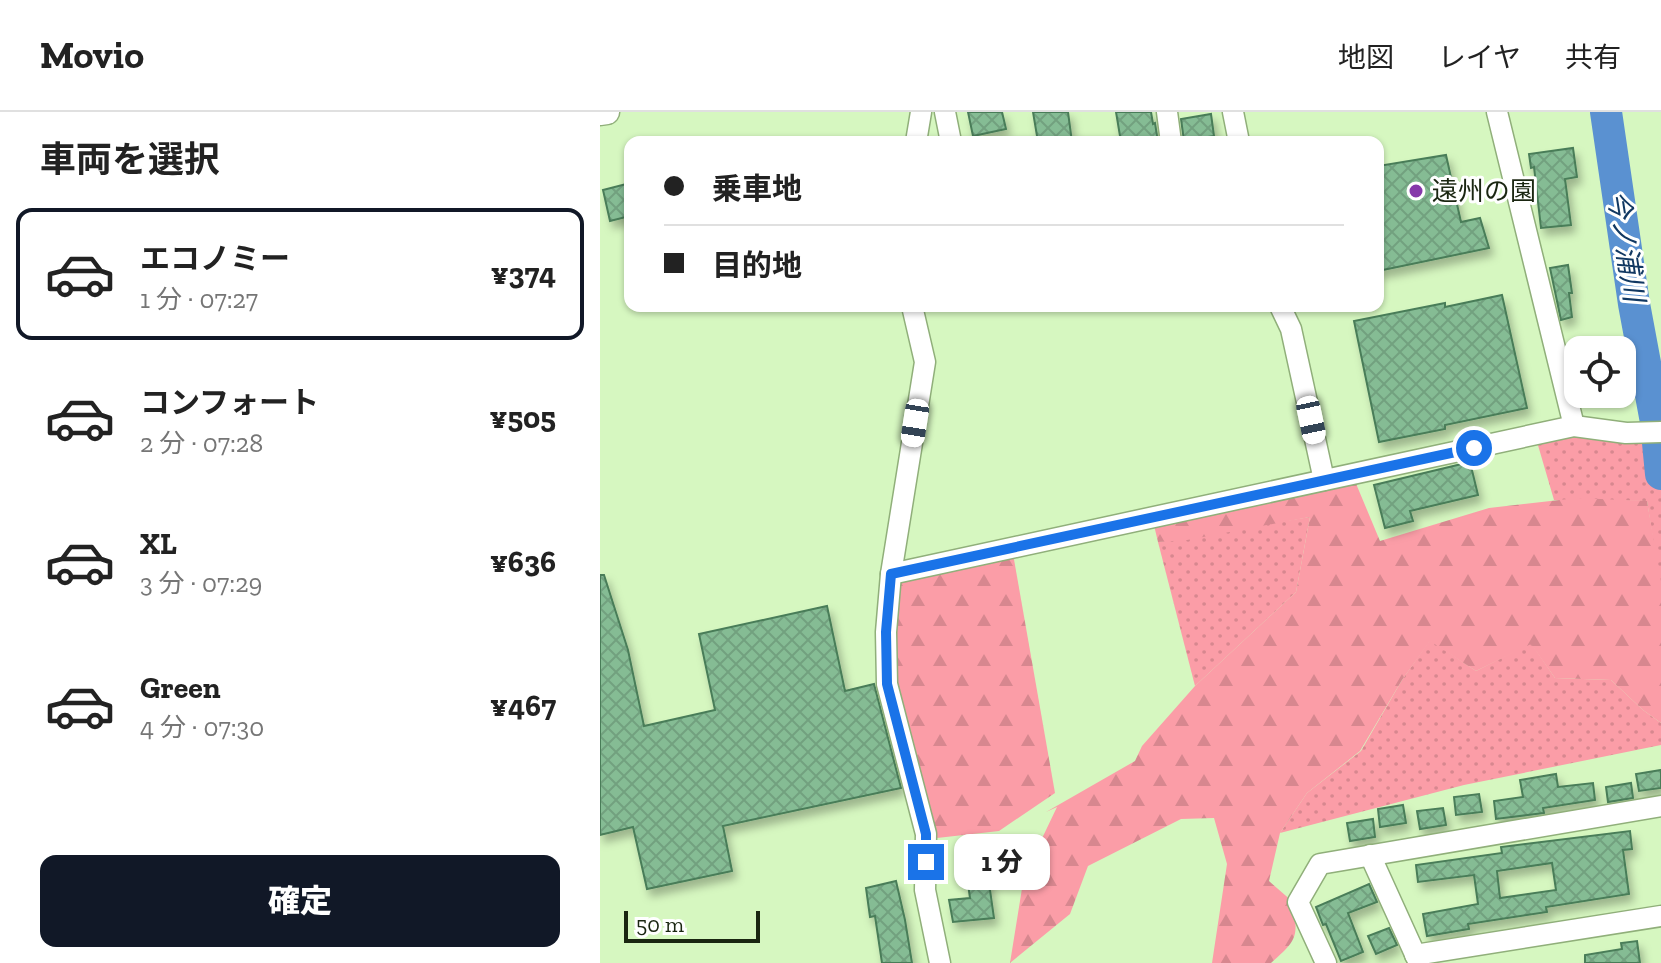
<!DOCTYPE html>
<html lang="ja">
<meta charset="utf-8">
<style>
:root{--surface:#fff;--page:#f6f6f6;--text:#222;--muted:#767676;--line:#e0e0e0;--accent:#111827}
body{margin:0;font-family:"Zilla Slab","Noto Sans JP",serif;background:var(--page);color:var(--text);height:100vh;display:flex;flex-direction:column;font-size:30px;white-space:nowrap}
*{box-sizing:border-box;margin:0}
p{font-size:26px;color:var(--muted)}
.icon{flex:none;width:44px;height:44px;fill:none;stroke:currentColor;stroke-width:2;stroke-linecap:round;stroke-linejoin:round}
.map{position:relative;flex:1;overflow:hidden}
.side{display:flex;flex-direction:column;background:var(--surface);width:600px}
.side>*{flex:none}
.guide{position:absolute;left:24px;top:24px;width:760px;height:176px;border-radius:16px;box-shadow:0 2px 6px #0004;display:grid;align-content:center;height:176px;padding:0 40px;background:var(--surface)}
.buttons{position:absolute;left:964px;top:224px;display:grid;gap:16px}
.buttons a{display:grid;place-items:center;width:72px;height:72px;border-radius:16px;background:var(--surface);box-shadow:0 2px 6px #0004;font-size:40px}
.scale{position:absolute;left:24px;bottom:20px;width:136px;box-sizing:border-box;padding-left:8px;border:4px solid #1a2611;border-top:0;font-size:22px;line-height:28px;white-space:nowrap;color:#1a2611;-webkit-text-stroke:6px #fff;paint-order:stroke}
.end{position:absolute;width:36px;height:36px;margin:-18px;border:10px solid #1a73e8;background:#fff;box-shadow:0 0 0 4px #fff}
.from{border-radius:50%}
.bubble{position:absolute;height:56px;border-radius:16px;background:var(--surface);box-shadow:0 2px 6px #0004;font-size:26px;font-weight:800;line-height:56px;text-align:center}
.car{position:absolute;width:24px;height:48px;margin:-24px -12px;border-radius:10px;box-shadow:0 0 6px 2px #0007;background:linear-gradient(#fff 24%,#345 0 40%,#fff 0 76%,#345 0 86%,#fff 0)}
.guide b{display:flex;align-items:center;gap:28px;height:76px;font-size:30px}
.guide b+b{border-top:2px solid var(--line)}
.guide i{width:20px;height:20px;background:var(--text)}
ul{padding:0;list-style:none}
li{display:flex;align-items:center;gap:24px;height:132px;margin:0 16px 12px;padding:0 24px;border:4px solid transparent;border-radius:16px}
li div{flex:1}
li b{display:block;font-size:30px}
li em{font-style:normal;font-weight:800}
li.active{border-color:var(--accent)}
li>.icon{width:72px;height:72px;stroke-width:1.5}
h2{padding:0 40px;font-size:36px;line-height:96px}
.action{display:flex;gap:16px;margin-top:auto;padding:16px 40px}
.action a{flex:1;height:92px;border-radius:16px;background:var(--accent);color:#fff;font-size:32px;font-weight:800;line-height:92px;text-align:center}
header{display:flex;align-items:center;gap:48px;box-sizing:border-box;height:112px;padding:0 40px;background:var(--surface);border-bottom:2px solid var(--line)}
header strong{font-size:38px}
nav{display:flex;gap:44px;margin-inline-start:auto;font-size:28px}
main{display:flex;flex:1;min-height:0}
.map>svg:first-child{display:block}
.grass{fill:url(#grass-dots)}
.forest{fill:url(#forest-firs)}
.lines{fill:none;stroke-linecap:round;stroke-linejoin:round}
.river{stroke:#5a91d1;stroke-width:32}
.building{fill:url(#building-cross-hatch);stroke:#497d59;stroke-width:2;fill-rule:evenodd;filter:url(#shadow)}
.minor-casing{stroke:#90af7a;stroke-width:23}
.tertiary-casing{stroke:#90af7a;stroke-width:27}
.minor{stroke:#fff;stroke-width:20}
.tertiary{stroke:#fff;stroke-width:24}
.route{stroke:#1a73e8;stroke-width:10}
.poi-dot{fill:#8639aa;stroke:#fff;stroke-width:3}
.labels{text-anchor:middle;dominant-baseline:central;stroke-width:6;stroke-linejoin:round;paint-order:stroke}
.poi-label{font-size:26px;fill:#1a2611;stroke:#fff;text-anchor:start}
.water-label{font-size:28px;font-style:italic;fill:#113862;stroke:#fff}
</style>
<header>
<strong>Movio</strong>
<nav><a>地図</a><a>レイヤ</a><a>共有</a></nav>
</header>
<main>
<section class="side">
<h2>車両を選択</h2>
<ul>
<li class="active"><svg class="icon" aria-label="car" viewBox="0 0 24 24"><path d="M5 17H2v-5l4-1 3-4h7l3 4 3 1v5h-3M9 17h6M6 11h13"/><circle cx="7" cy="17" r="2"/><circle cx="17" cy="17" r="2"/></svg><div><b>エコノミー</b><p>1 分 · 07:27</p></div><em>¥374</em></li>
<li><svg class="icon" aria-label="car" viewBox="0 0 24 24"><path d="M5 17H2v-5l4-1 3-4h7l3 4 3 1v5h-3M9 17h6M6 11h13"/><circle cx="7" cy="17" r="2"/><circle cx="17" cy="17" r="2"/></svg><div><b>コンフォート</b><p>2 分 · 07:28</p></div><em>¥505</em></li>
<li><svg class="icon" aria-label="car" viewBox="0 0 24 24"><path d="M5 17H2v-5l4-1 3-4h7l3 4 3 1v5h-3M9 17h6M6 11h13"/><circle cx="7" cy="17" r="2"/><circle cx="17" cy="17" r="2"/></svg><div><b>XL</b><p>3 分 · 07:29</p></div><em>¥636</em></li>
<li><svg class="icon" aria-label="car" viewBox="0 0 24 24"><path d="M5 17H2v-5l4-1 3-4h7l3 4 3 1v5h-3M9 17h6M6 11h13"/><circle cx="7" cy="17" r="2"/><circle cx="17" cy="17" r="2"/></svg><div><b>Green</b><p>4 分 · 07:30</p></div><em>¥467</em></li>
</ul>
<div class="action"><a>確定</a></div>
</section>
<div class="map">
<svg width="1061" height="851" viewBox="0 0 1061 851">
<defs>
<pattern id="grass-dots" width="8" height="8" patternUnits="userSpaceOnUse" patternTransform="scale(2)"><rect width="8" height="8" fill="#fb9da7"/><path d="M2 2h.1M6 6h.1" fill="none" stroke="#d7878f" stroke-width="1.8" stroke-linecap="round"/></pattern>
<pattern id="forest-firs" width="22" height="20" patternUnits="userSpaceOnUse" patternTransform="scale(2)"><rect width="22" height="20" fill="#fb9da7"/><path d="M5 1l3.5 6h-7zM16 11l3.5 6h-7z" fill="#d7878f"/></pattern>
<pattern id="building-cross-hatch" width="8" height="8" patternUnits="userSpaceOnUse" patternTransform="scale(2)"><rect width="8" height="8" fill="#85bc94"/><path d="M0 0l8 8M0 8l8-8" fill="none" stroke="#72a17f"/></pattern>
<filter id="shadow"><feDropShadow dx="4" dy="7" stdDeviation="4" flood-color="#0004"/></filter>
</defs>
<rect width="100%" height="100%" fill="#d6f7c0"/>
<g class="grass">
<path d="M 1061,320 L 1061,478 L 1047,389 L 954,388 L 935,323 Z"/>
<path d="M 710,405 L 696,480 L 595,574 L 558,430 Z"/>
<path d="M 830,528 L 876,559 L 931,531 L 955,566 L 1011,568 L 1043,598 L 1061,611 L 1061,633 L 864,673 L 680,721 L 707,681 L 761,639 L 802,568 Z"/>
</g>
<g class="forest">
<path d="M 752,362 L 780,429 L 889,396 L 977,386 L 1047,389 L 1061,469 L 1061,611 L 1043,598 L 1011,568 L 955,566 L 931,532 L 876,559 L 830,529 L 802,568 L 760,639 L 707,681 L 680,721 L 669,769 L 693,790 C 698,826 698,827 671,851 L 612,851 L 627,752 L 614,706 L 581,707 L 488,754 L 470,802 L 410,851 L 424,764 L 457,695 L 446,700 L 535,649 L 542,634 L 595,574 L 696,480 L 710,405 L 587,428 L 558,430 L 552,405 Z"/>
<path d="M 412,436 L 455,681 L 399,719 L 337,726 L 287,572 L 291,462 Z"/>
</g>
<g class="lines">
<path class="river" d="M 1006,0 L 1034,192 L 1056,310 L 1061,362"/>
</g>
<g class="building">
<path d="M 368,0 L 402,0 L 406,17 L 373,24 Z"/>
<path d="M 433,0 L 468,0 L 472,30 L 438,30 Z"/>
<path d="M 516,0 L 551,0 L 553,12 L 555,11 L 558,30 L 521,30 Z"/>
<path d="M 611,2 L 614,24 L 584,29 L 581,7 Z"/>
<path d="M 973,36 L 977,65 L 965,67 L 971,113 L 941,116 L 934,55 L 931,56 L 929,42 Z"/>
<path d="M 846,43 L 861,110 L 880,106 L 889,136 L 778,159 L 778,54 Z"/>
<path d="M 30,71 L 30,104 L 10,109 L 3,78 Z"/>
<path d="M 968,153 L 972,181 L 969,181 L 972,205 L 961,208 L 950,156 Z"/>
<path d="M 902,183 L 927,296 L 845,313 L 845,317 L 779,330 L 754,209 L 845,191 L 845,195 Z"/>
<path d="M 870,350 L 878,383 L 810,399 L 813,409 L 785,416 L 774,373 Z"/>
<path d="M 0,463 L 4,463 L 28,538 L 44,614 L 115,598 L 99,522 L 227,494 L 245,579 L 274,572 L 301,676 L 123,714 L 132,759 L 47,777 L 33,715 L 0,723 Z"/>
<path d="M 1061,658 L 1061,676 L 1039,679 L 1036,662 Z"/>
<path d="M 956,662 L 958,675 L 993,671 L 995,688 L 943,696 L 944,701 L 896,707 L 894,689 L 923,685 L 920,668 Z"/>
<path d="M 1031,671 L 1033,686 L 1008,690 L 1006,675 Z"/>
<path d="M 879,682 L 882,700 L 856,703 L 854,685 Z"/>
<path d="M 803,693 L 806,711 L 780,715 L 778,697 Z"/>
<path d="M 843,696 L 846,713 L 820,717 L 817,699 Z"/>
<path d="M 773,707 L 775,725 L 750,729 L 747,711 Z"/>
<path d="M 1030,719 L 1032,737 L 1023,738 L 1029,782 L 946,795 L 947,800 L 868,812 L 869,817 L 827,824 L 823,802 L 878,792 L 874,763 L 818,770 L 816,753 L 902,741 L 901,735 ZM 952,751 L 956,778 L 900,786 L 897,759 Z"/>
<path d="M 393,739 L 396,756 L 387,757 L 394,806 L 353,810 L 349,788 L 370,786 L 364,743 Z"/>
<path d="M 296,769 L 305,808 L 312,851 L 282,851 L 275,804 L 270,805 L 266,776 Z"/>
<path d="M 769,772 L 777,790 L 748,801 L 763,840 L 741,849 L 726,812 L 723,813 L 716,795 Z"/>
<path d="M 789,816 L 797,833 L 776,842 L 768,824 Z"/>
<path d="M 1037,829 L 1040,851 L 985,851 L 985,843 L 1022,837 L 1021,831 Z"/>
</g>
<g class="lines">
<defs>
<g id="minor">
<path d="M 345,0 L 351,30"/>
<path d="M 567,0 L 571,30"/>
<path d="M 633,0 L 639,30"/>
<path d="M 897,0 L 974,314"/>
<path d="M 316,30 L 321,0"/>
<path d="M 312,194 L 325,250 L 291,462 L 286,520 L 287,572 L 326,722 L 325,778 L 340,851"/>
<path d="M 680,194 L 691,217 L 724,368"/>
<path d="M 291,462 L 974,314 L 1026,321 L 1061,320"/>
<path d="M 770,743 L 819,851"/>
<path d="M 815,843 L 1061,804"/>
<path d="M 726,851 L 698,790 L 720,752 L 1061,694"/>
</g>
<path id="tertiary" d="M 0,1 L 7,0"/>
</defs>
<use href="#minor" class="minor-casing"/>
<use href="#tertiary" class="tertiary-casing"/>
<use href="#minor" class="minor"/>
<use href="#tertiary" class="tertiary"/>
</g>
<g class="lines">
<path class="route" d="M 326,750 L 326,722 L 287,572 L 286,520 L 291,462 L 874,336"/>
</g>
<circle class="poi-dot" cx="816" cy="79" r="8"/>
<g class="labels">
<g class="poi-label">
<text x="832" y="79">遠州の園</text>
</g>
<g class="water-label">
<text transform="translate(1026 134) rotate(81)">今ノ浦川</text>
</g>
</g>
</svg>
<div class="buttons">
<a><svg class="icon" aria-label="locate" viewBox="0 0 24 24"><circle cx="12" cy="12" r="6"/><path d="M12 2v4M12 18v4M2 12h4M18 12h4"/></svg></a>
</div>
<div class="scale">50 m</div>
<i class="end from" style="left:874px;top:336px"></i>
<i class="end" style="left:326px;top:750px"></i>
<div class="bubble" style="left:354px;top:722px;width:96px">1 分</div>
<i class="car" style="left:711px;top:308px;rotate:168deg"></i>
<i class="car" style="left:315px;top:311px;rotate:189deg"></i>
<div class="guide">
<b><i class="from"></i>乗車地</b>
<b><i></i>目的地</b>
</div>
</div>
</main>
